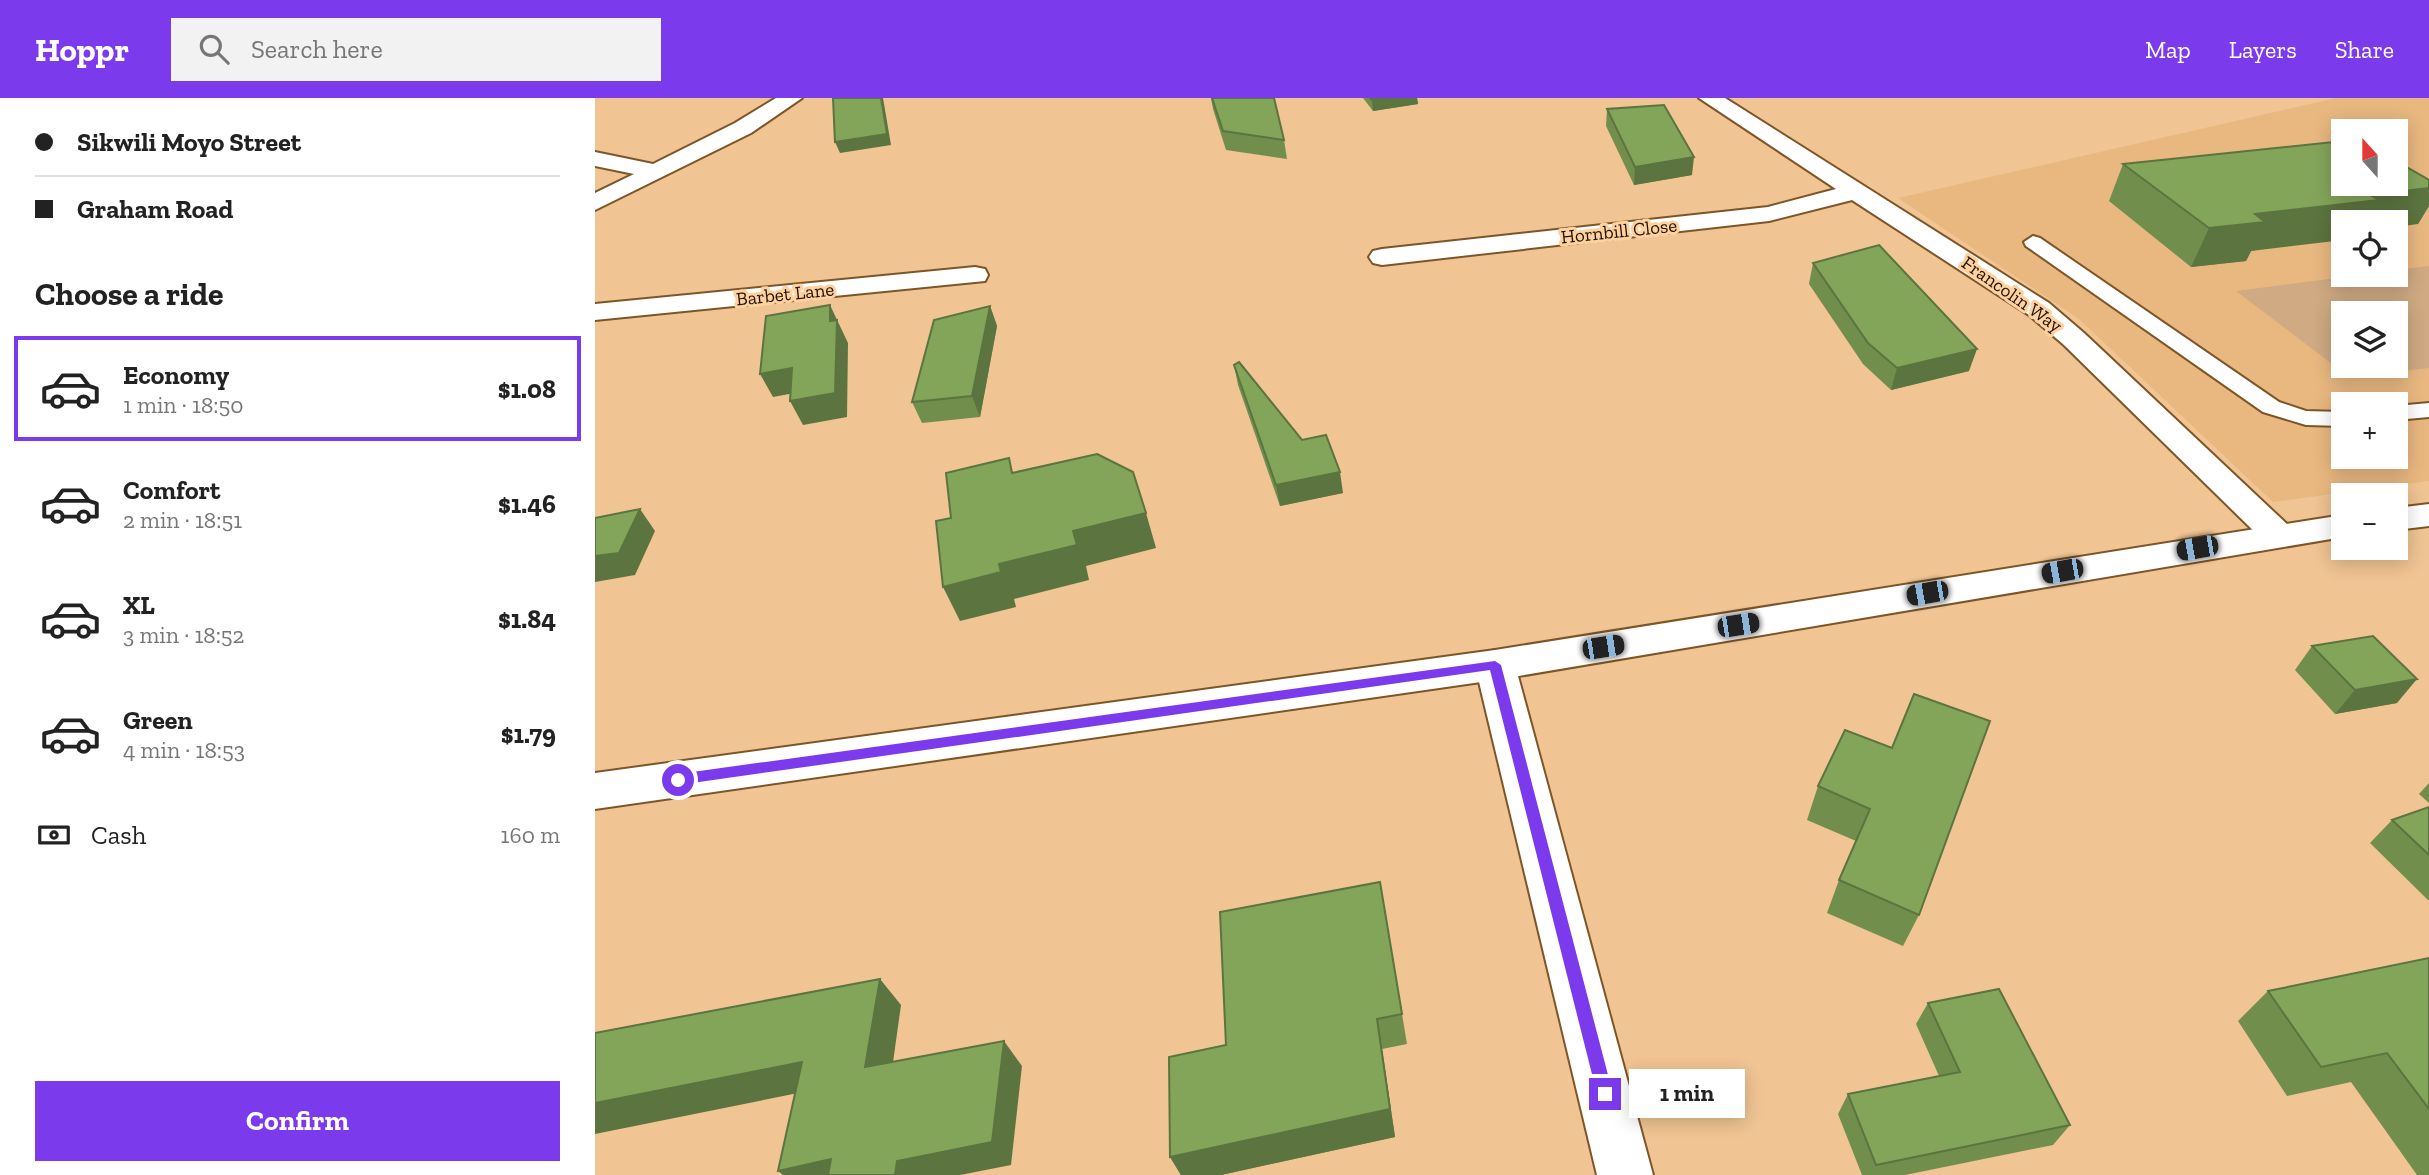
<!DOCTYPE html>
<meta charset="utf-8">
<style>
:root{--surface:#fff;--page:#f2f2f2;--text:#222;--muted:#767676;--line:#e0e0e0;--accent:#7c3aed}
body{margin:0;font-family:"Zilla Slab",serif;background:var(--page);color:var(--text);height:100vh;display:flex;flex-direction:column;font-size:26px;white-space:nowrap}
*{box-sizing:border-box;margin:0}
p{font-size:23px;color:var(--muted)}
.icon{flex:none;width:38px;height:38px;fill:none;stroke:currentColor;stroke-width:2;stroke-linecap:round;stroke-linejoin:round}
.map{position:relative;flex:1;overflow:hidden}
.side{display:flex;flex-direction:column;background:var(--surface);width:595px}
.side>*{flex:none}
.hud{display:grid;align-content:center;height:154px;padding:0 35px;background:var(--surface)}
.needle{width:46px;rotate:339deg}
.fabs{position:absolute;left:1736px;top:21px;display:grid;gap:14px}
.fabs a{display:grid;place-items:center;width:77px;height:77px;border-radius:0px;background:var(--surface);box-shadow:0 4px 18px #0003;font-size:35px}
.end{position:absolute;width:32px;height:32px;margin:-16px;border:9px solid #7c3aed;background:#fff;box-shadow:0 0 0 4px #fff}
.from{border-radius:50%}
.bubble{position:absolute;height:49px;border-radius:0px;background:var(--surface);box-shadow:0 4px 18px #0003;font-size:23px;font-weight:700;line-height:49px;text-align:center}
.car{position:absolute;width:21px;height:42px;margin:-21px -10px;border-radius:9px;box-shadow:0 0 5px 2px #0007;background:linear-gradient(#222 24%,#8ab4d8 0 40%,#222 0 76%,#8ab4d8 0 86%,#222 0)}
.hud b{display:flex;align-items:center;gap:24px;height:66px;font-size:26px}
.hud b+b{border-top:2px solid var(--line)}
.hud i{width:18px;height:18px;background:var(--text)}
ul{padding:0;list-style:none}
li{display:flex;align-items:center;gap:21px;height:105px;margin:0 14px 10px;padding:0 21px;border:4px solid transparent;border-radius:0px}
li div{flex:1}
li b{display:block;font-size:26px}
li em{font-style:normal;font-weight:700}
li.on{border-color:var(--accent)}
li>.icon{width:63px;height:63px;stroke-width:1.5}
h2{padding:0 35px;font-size:32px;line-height:84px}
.pay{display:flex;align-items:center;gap:18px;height:77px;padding:0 35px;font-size:26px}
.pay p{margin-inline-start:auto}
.primary-button{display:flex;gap:14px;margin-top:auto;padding:14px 35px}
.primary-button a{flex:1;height:80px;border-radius:0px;background:var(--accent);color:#fff;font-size:28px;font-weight:700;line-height:80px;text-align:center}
header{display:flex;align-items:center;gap:42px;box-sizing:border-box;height:98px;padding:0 35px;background:var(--accent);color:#fff}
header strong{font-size:33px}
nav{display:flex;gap:38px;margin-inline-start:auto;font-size:24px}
.search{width:490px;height:63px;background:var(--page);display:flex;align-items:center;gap:18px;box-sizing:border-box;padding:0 24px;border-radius:0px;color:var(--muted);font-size:26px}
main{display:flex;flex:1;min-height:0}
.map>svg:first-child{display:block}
.built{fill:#e9b881;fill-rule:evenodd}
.green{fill:#cfaa83;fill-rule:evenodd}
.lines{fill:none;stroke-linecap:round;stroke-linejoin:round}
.service-casing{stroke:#7d5627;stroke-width:4}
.minor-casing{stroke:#7d5627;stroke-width:4}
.tertiary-casing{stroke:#7d5627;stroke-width:4}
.service{fill:#fff;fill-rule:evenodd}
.minor{fill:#fff;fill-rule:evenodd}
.tertiary{fill:#fff;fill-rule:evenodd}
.wall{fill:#718e4d}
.shaded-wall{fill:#5c743f}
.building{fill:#83a55a;stroke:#5c743f;stroke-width:2}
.route{fill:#7c3aed}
.labels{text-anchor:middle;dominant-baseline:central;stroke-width:6;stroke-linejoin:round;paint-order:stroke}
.far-street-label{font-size:19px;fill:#221201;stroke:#fed1a0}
</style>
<header>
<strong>Hoppr</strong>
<div class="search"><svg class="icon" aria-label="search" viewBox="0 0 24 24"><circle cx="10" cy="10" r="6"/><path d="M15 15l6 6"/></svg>Search here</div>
<nav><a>Map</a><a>Layers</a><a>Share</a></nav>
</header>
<main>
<section class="side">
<div class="hud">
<b><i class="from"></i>Sikwili Moyo Street</b>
<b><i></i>Graham Road</b>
</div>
<h2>Choose a ride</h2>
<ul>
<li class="on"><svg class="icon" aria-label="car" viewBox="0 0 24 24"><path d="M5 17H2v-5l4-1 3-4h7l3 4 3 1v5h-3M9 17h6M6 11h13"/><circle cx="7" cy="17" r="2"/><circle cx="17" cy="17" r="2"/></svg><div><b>Economy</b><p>1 min · 18:50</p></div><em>$1.08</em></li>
<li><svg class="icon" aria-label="car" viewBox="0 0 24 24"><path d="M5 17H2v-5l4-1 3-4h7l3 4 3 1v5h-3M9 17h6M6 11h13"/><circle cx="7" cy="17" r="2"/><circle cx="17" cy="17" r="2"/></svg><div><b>Comfort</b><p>2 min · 18:51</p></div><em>$1.46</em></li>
<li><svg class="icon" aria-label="car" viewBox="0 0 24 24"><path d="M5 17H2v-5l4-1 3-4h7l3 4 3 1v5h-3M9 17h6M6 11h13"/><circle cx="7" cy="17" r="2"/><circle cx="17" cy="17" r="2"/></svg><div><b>XL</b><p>3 min · 18:52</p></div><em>$1.84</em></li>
<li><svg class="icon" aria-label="car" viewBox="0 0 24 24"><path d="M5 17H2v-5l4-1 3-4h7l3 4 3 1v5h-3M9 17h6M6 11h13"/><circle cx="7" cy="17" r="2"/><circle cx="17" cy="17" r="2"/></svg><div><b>Green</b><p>4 min · 18:53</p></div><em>$1.79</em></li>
</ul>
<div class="pay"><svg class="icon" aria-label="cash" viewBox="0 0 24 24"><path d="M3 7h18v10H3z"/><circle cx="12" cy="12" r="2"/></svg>Cash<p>160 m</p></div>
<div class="primary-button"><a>Confirm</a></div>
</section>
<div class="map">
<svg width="1834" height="1077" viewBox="0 0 1834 1077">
<rect width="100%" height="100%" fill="#f0c493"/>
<path class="built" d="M 1741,0 L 1834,0 L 1834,383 L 1678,404 L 1484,221 L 1303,100 ZM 1748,33 L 1801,33 L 1801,86 L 1748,86 ZM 1748,124 L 1801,124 L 1801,177 L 1748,177 ZM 1748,215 L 1801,215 L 1801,268 L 1748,268 ZM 1748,306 L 1801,306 L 1801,359 L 1748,359 Z"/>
<path class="green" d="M 1834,168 L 1834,270 L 1754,279 L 1641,193 L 1764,177 L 1801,177 L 1801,172 ZM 1748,215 L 1801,215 L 1801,268 L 1748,268 Z"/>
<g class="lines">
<defs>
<g id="service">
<path d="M 1438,138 L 1445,140 L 1684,304 L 1711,313 L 1748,314 L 1748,328 L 1711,327 L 1668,314 L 1431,148 L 1429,144 Z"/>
<path d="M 1834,305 L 1834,319 L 1801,322 L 1801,308 Z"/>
</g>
<g id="minor">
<path d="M 181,0 L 207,0 L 156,35 L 0,112 L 0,95 L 39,76 L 0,68 L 0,54 L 58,66 L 140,25 Z"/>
<path d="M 1104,0 L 1130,0 L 1454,205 L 1489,235 L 1695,429 L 1701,437 L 1695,445 L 1683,449 L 1671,445 L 1469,247 L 1434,217 L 1257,102 L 1174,123 L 787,167 L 778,165 L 774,159 L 778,153 L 787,151 L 1173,109 L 1241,91 Z"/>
<path d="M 380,169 L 390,171 L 393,177 L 390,183 L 0,222 L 0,206 Z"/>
<path d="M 900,552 L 914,557 L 920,567 L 1058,1077 L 1002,1077 L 880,567 L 886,557 Z"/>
</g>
<g id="tertiary">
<path d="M 1834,406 L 1834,428 L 1801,432 L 1801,410 Z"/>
<path d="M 1748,417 L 1748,439 L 900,582 L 0,711 L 0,675 L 900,552 Z"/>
</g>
</defs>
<use href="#service" class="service-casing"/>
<use href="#minor" class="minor-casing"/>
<use href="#tertiary" class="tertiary-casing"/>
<use href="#service" class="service"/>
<use href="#minor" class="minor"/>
<use href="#tertiary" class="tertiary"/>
</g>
<g class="wall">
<path d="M 616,0 L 679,0 L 689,42 L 692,61 L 631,52 L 618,11 Z"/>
<path d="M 768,0 L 822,0 L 823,6 L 778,13 Z"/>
<path d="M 1012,11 L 1097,77 L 1039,87 L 1011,28 Z"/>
<path d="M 1528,66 L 1834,82 L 1834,108 L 1823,126 L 1801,124 L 1656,153 L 1651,163 L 1596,169 L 1514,103 Z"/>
<path d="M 1218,165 L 1374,273 L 1296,292 L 1268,266 L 1214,186 Z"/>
<path d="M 395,208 L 402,228 L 385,319 L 327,325 L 317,304 Z"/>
<path d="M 639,267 L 748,395 L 685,408 L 643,287 Z"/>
<path d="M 1717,548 L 1802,605 L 1740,616 L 1700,572 Z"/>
<path d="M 1250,632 L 1324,817 L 1308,848 L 1232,815 L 1244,782 L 1261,743 L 1212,722 L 1223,688 Z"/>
<path d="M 1834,685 L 1834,705 L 1824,696 Z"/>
<path d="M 1834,709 L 1834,802 L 1833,802 L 1775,745 L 1797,722 Z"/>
<path d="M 1834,860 L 1834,1077 L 1822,1077 L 1756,984 L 1692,998 L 1643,923 L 1673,893 Z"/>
<path d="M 1333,905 L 1475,1027 L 1458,1047 L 1310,1077 L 1267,1077 L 1243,1016 L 1253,996 L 1344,978 L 1321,926 Z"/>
<path d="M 807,916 L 812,946 L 787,951 L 800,1039 L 626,1077 L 586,1077 L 575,1059 L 574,959 Z"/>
</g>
<g class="shaded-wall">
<path d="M 286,0 L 288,0 L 296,47 L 245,55 L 240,44 Z"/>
<path d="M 791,0 L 822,0 L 823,6 L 778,13 L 777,2 Z"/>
<path d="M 1099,59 L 1097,77 L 1039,87 L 1040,69 Z"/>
<path d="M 1834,90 L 1834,108 L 1823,126 L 1801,129 L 1801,124 L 1748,124 L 1748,142 L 1656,153 L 1651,163 L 1596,169 L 1614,130 L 1660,116 L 1775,97 Z"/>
<path d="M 235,207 L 253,245 L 252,319 L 208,327 L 195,303 Z"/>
<path d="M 395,208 L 402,228 L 385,319 L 377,298 Z"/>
<path d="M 1382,251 L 1374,273 L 1296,292 L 1302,270 Z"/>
<path d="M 197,270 L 210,293 L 178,299 L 165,276 Z"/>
<path d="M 745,374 L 748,395 L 685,408 L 681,387 Z"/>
<path d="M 45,411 L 60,433 L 40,477 L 0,484 L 0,458 Z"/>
<path d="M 551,415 L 561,450 L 491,468 L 494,482 L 419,501 L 421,509 L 365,523 L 348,489 L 404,466 L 478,433 Z"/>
<path d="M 1822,581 L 1802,605 L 1740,616 L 1760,592 Z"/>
<path d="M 285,881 L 306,907 L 294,993 L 270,969 Z"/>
<path d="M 782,921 L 787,951 L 800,1039 L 626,1077 L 586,1077 L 575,1059 Z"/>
<path d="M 409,943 L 427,968 L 416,1067 L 365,1077 L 300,1077 L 302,1063 Z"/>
<path d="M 207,964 L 233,989 L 0,1036 L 0,1005 Z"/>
<path d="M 236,1061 L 254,1077 L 188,1077 L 183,1073 Z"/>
</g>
<g class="building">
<path d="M 238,0 L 286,0 L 292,36 L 240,44 Z"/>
<path d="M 617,0 L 679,0 L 689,42 L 628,33 Z"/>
<path d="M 775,0 L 791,0 L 777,2 Z"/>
<path d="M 1069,7 L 1099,59 L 1040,69 L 1012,11 Z"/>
<path d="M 1748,43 L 1748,86 L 1801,86 L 1801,63 L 1834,82 L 1834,90 L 1775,97 L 1784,102 L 1660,116 L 1670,124 L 1614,130 L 1528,66 Z"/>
<path d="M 1284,147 L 1382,251 L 1302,270 L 1273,245 L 1218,165 Z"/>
<path d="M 235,207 L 235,223 L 242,222 L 240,295 L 195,303 L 197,270 L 165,276 L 171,218 Z"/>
<path d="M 395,208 L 377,298 L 317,304 L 339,222 Z"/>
<path d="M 644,264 L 707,342 L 731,337 L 745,374 L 681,387 L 639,267 Z"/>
<path d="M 502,356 L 538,374 L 551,415 L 478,433 L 482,447 L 404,466 L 406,474 L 348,489 L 341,423 L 356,420 L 351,375 L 414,360 L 417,375 Z"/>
<path d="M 45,411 L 24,455 L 0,458 L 0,420 Z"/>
<path d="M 1778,538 L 1822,581 L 1760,592 L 1717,548 Z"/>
<path d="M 1319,596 L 1395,623 L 1324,817 L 1244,782 L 1275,711 L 1223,688 L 1250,632 L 1297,650 Z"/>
<path d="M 1834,709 L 1834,757 L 1797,722 Z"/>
<path d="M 785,784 L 807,916 L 782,921 L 795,1011 L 575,1059 L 574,959 L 631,947 L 625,814 Z"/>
<path d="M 1834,860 L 1834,1011 L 1792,955 L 1726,969 L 1673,893 Z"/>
<path d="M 285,881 L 270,969 L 409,943 L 397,1044 L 302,1063 L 300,1077 L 233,1077 L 236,1061 L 183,1073 L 207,964 L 0,1005 L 0,935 Z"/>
<path d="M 1404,891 L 1475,1027 L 1281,1067 L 1253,996 L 1365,974 L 1333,905 Z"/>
</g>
<path class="route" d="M 900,563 L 906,567 L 1018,996 L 1015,1002 L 1010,1004 L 1004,1002 L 1002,996 L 895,572 L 83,687 L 76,682 L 83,676 Z"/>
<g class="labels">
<g class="far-street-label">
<text transform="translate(1024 133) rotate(-6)">Hornbill Close</text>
<text transform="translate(190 196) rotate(-6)">Barbet Lane</text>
<text transform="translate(1417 196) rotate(35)">Francolin Way</text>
</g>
</g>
</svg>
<div class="fabs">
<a><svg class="needle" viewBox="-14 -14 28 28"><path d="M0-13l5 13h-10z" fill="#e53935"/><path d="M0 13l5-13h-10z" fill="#767676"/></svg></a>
<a><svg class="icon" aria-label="locate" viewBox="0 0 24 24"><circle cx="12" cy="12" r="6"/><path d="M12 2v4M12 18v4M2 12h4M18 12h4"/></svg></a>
<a><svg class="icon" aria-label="layers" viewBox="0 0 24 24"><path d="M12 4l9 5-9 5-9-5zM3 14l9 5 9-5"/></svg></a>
<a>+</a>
<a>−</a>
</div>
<i class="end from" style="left:83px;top:682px"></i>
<i class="end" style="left:1010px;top:996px"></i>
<div class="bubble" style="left:1034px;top:971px;width:116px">1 min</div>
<i class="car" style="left:1602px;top:450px;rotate:260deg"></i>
<i class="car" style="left:1467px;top:473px;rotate:260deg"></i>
<i class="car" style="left:1332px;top:495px;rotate:260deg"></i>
<i class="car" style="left:1143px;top:527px;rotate:81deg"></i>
<i class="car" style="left:1008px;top:549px;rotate:81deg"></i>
</div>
</main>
